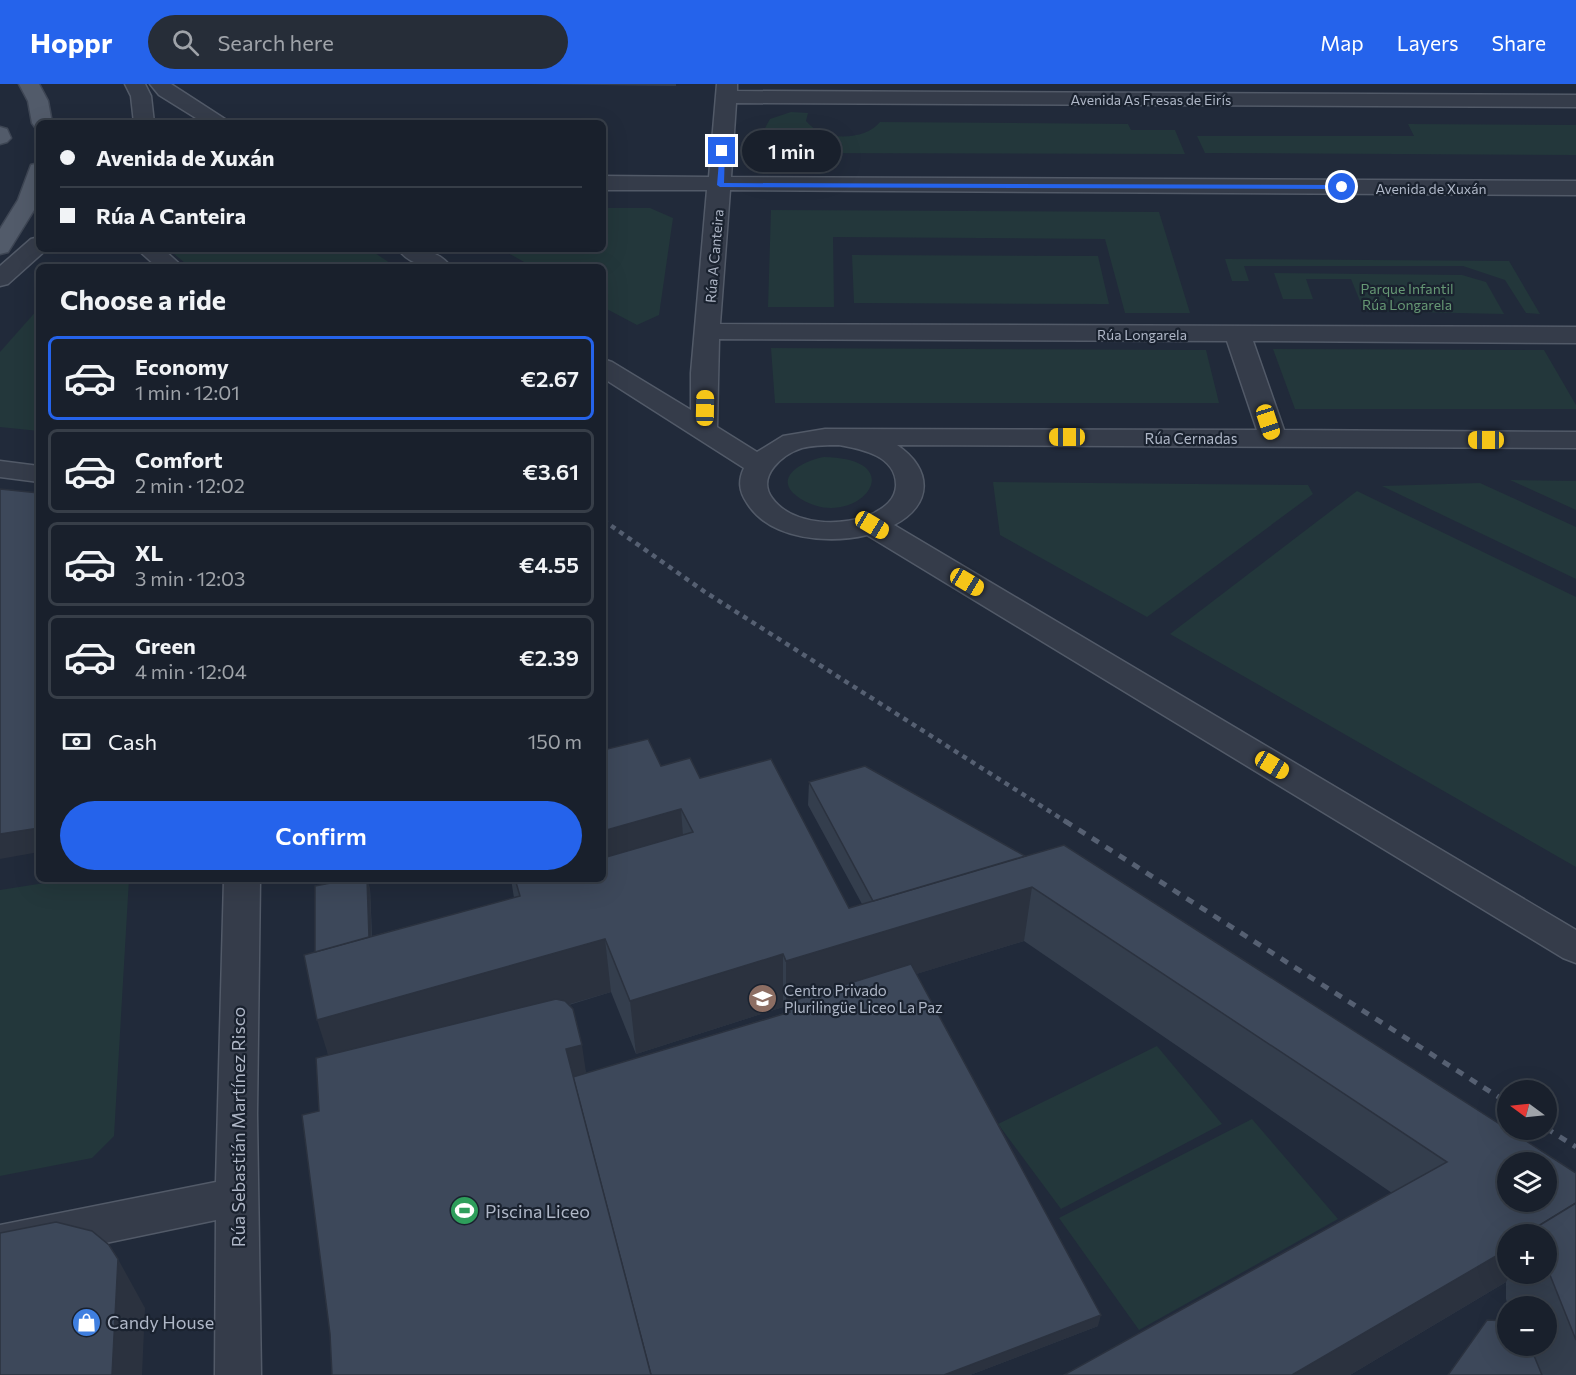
<!DOCTYPE html>
<meta charset="utf-8">
<style>
:root{--surface:#19202c;--page:#262d38;--text:#f1f3f6;--muted:#9fa3a9;--line:#373e48;--accent:#2563eb}
body{margin:0;font-family:Commissioner,sans-serif;background:var(--page);color:var(--text);height:100vh;display:flex;flex-direction:column;font-size:22px;white-space:nowrap}
*{box-sizing:border-box;margin:0}
p{font-size:20px;color:var(--muted)}
.icon{flex:none;width:33px;height:33px;fill:none;stroke:currentColor;stroke-width:2;stroke-linecap:round;stroke-linejoin:round}
.map{position:relative;flex:1;overflow:hidden}
.drawer{position:absolute;left:36px;top:180px;width:570px;height:618px;display:flex;flex-direction:column;background:var(--surface);border-radius:9px;box-shadow:0 6px 24px #0002,0 0 0 2px var(--line)}
.drawer>*{flex:none}
.banner{position:absolute;left:36px;top:36px;width:570px;height:132px;border-radius:9px;box-shadow:0 6px 24px #0002,0 0 0 2px var(--line);display:grid;align-content:center;height:132px;padding:0 24px;background:var(--surface)}
.needle{width:39px;rotate:285deg}
.controls{position:absolute;left:1497px;top:996px;display:grid;gap:12px}
.controls a{display:grid;place-items:center;width:60px;height:60px;border-radius:50%;background:var(--surface);box-shadow:0 6px 24px #0002,0 0 0 2px var(--line);font-size:30px}
.end{position:absolute;width:27px;height:27px;margin:-14px;border:8px solid #2563eb;background:#fff;box-shadow:0 0 0 3px #fff}
.from{border-radius:50%}
.bubble{position:absolute;height:42px;border-radius:21px;background:var(--surface);box-shadow:0 6px 24px #0002,0 0 0 2px var(--line);font-size:20px;font-weight:600;line-height:42px;text-align:center}
.car{position:absolute;width:18px;height:36px;margin:-18px -9px;border-radius:8px;box-shadow:0 0 4px 2px #0007;background:linear-gradient(#f5c518 24%,#345 0 40%,#f5c518 0 76%,#345 0 86%,#f5c518 0)}
.banner b{display:flex;align-items:center;gap:21px;height:57px;font-size:22px}
.banner b+b{border-top:2px solid var(--line)}
.banner i{width:15px;height:15px;background:var(--text)}
ul{padding:0;list-style:none}
li{display:flex;align-items:center;gap:18px;height:84px;margin:0 12px 9px;padding:0 12px;border:3px solid var(--line);border-radius:9px}
li div{flex:1}
li b{display:block;font-size:22px}
li em{font-style:normal;font-weight:600}
li.selected{border-color:var(--accent)}
li>.icon{width:54px;height:54px;stroke-width:1.5}
h2{padding:0 24px;font-size:27px;line-height:72px}
.pay{display:flex;align-items:center;gap:15px;height:66px;padding:0 24px;font-size:22px}
.pay p{margin-inline-start:auto}
.button{display:flex;gap:12px;margin-top:auto;padding:12px 24px}
.button a{flex:1;height:69px;border-radius:36px;background:var(--accent);color:#fff;font-size:24px;font-weight:600;line-height:69px;text-align:center}
header{display:flex;align-items:center;gap:36px;box-sizing:border-box;height:84px;padding:0 30px;background:var(--accent);color:#fff}
header strong{font-size:28px}
nav{display:flex;gap:33px;margin-inline-start:auto;font-size:21px}
.search{width:420px;height:54px;background:var(--page);display:flex;align-items:center;gap:15px;box-sizing:border-box;padding:0 21px;border-radius:33px;color:var(--muted);font-size:22px}
.map>svg:first-child{display:block}
.green{fill:#23373b}
.lines{fill:none;stroke-linecap:round;stroke-linejoin:round}
.minor-casing{stroke:#525a68;stroke-width:3}
.major-casing{stroke:#3e4654;stroke-width:3}
.minor{fill:#353c4a;fill-rule:evenodd}
.major{fill:#525b6a;fill-rule:evenodd}
.rail-far1{stroke:#566072;stroke-width:4.5;stroke-dasharray:5 5;stroke-linecap:butt}
.rail{stroke:#566072;stroke-width:5;stroke-dasharray:8 8;stroke-linecap:butt}
.wall{fill:#343e4d;fill-rule:evenodd}
.shaded-wall{fill:#2b323f}
.building{fill:#3d485a;stroke:#2b323f;stroke-width:1.5;fill-rule:evenodd}
.route{fill:#2563eb}
.labels{text-anchor:middle;dominant-baseline:central;stroke-width:4.5;stroke-linejoin:round;paint-order:stroke}
.far-street-label{font-size:14px;fill:#afb7c7;stroke:#1a222f}
.far-park-label{font-size:14px;fill:#669874;stroke:#1a222f}
.street-label{font-size:15px;fill:#afb7c7;stroke:#1a222f}
.poi-label{font-size:15px;fill:#afb7c7;stroke:#1a222f;text-anchor:start}
.near-street-label{font-size:18px;fill:#afb7c7;stroke:#1a222f}
.near-poi-label{font-size:18px;fill:#afb7c7;stroke:#1a222f;text-anchor:start}
</style>
<header>
<strong>Hoppr</strong>
<div class="search"><svg class="icon" aria-label="search" viewBox="0 0 24 24"><circle cx="10" cy="10" r="6"/><path d="M15 15l6 6"/></svg>Search here</div>
<nav><a>Map</a><a>Layers</a><a>Share</a></nav>
</header>
<div class="map">
<svg width="1576" height="1291" viewBox="0 0 1576 1291">
<rect width="100%" height="100%" fill="#212a3a"/>
<g class="green">
<path d="M 791,28 L 808,29 L 806,37 C 822,57 863,58 880,38 L 1128,40 L 1131,46 L 1175,46 L 1185,70 L 768,69 L 765,44 L 770,35 Z"/>
<path d="M 1408,40 L 1576,41 L 1576,71 L 1205,69 L 1197,52 L 1414,52 Z"/>
<path d="M 603,124 L 650,124 L 673,134 L 659,231 L 637,241 L 603,223 L 603,183 L 533,183 L 501,165 L 603,165 Z"/>
<path d="M 771,126 L 1159,128 L 1190,229 L 1125,229 L 1105,155 L 833,153 L 834,223 L 768,223 Z"/>
<path d="M 168,165 L 369,165 L 396,183 L 190,183 Z"/>
<path d="M 852,171 L 1098,172 L 1109,220 L 854,219 Z"/>
<path d="M 1225,175 L 1509,177 L 1540,230 L 1526,229 L 1505,196 L 1463,182 L 1244,182 L 1249,197 L 1232,197 Z"/>
<path d="M 1274,189 L 1462,191 L 1486,198 L 1504,230 L 1364,227 L 1351,195 L 1306,195 L 1313,215 L 1283,215 Z"/>
<path d="M 39,224 L 39,347 L 0,343 L 0,268 Z"/>
<path d="M 771,264 L 1206,266 L 1219,319 L 775,319 Z"/>
<path d="M 1273,265 L 1544,266 L 1576,321 L 1576,325 L 1295,325 Z"/>
<path d="M 824,373 C 917,375 855,449 801,415 C 769,395 802,377 824,373 Z"/>
<path d="M 1510,396 L 1576,397 L 1576,426 Z"/>
<path d="M 993,398 L 1308,401 L 1313,410 L 1147,533 L 1000,451 Z"/>
<path d="M 1480,399 L 1576,443 L 1576,495 L 1382,402 Z"/>
<path d="M 1357,407 L 1576,513 L 1576,783 L 1170,550 Z"/>
<path d="M 70,795 L 129,795 L 114,1052 L 92,1074 L 0,1092 L 0,806 Z"/>
<path d="M 1157,962 L 1222,1040 L 1061,1125 L 998,1040 Z"/>
<path d="M 1252,1035 L 1338,1135 L 1139,1246 L 1059,1134 Z"/>
</g>
<g class="lines">
<defs>
<g id="minor">
<path d="M 125,0 L 145,0 L 151,12 L 154,39 L 134,39 L 131,12 Z"/>
<path d="M 150,0 L 171,0 L 225,35 L 228,39 L 204,39 L 159,11 Z"/>
<path d="M 717,0 L 737,0 L 737,7 L 1576,11 L 1576,23 L 736,19 L 731,93 L 1576,97 L 1576,111 L 730,106 L 720,240 L 1576,243 L 1576,259 L 1253,257 L 1284,346 L 1576,348 L 1576,364 L 897,361 C 933,385 933,421 894,441 L 1576,846 L 1576,879 L 1563,874 L 867,451 C 829,460 770,456 747,419 C 739,407 738,397 744,384 L 603,294 L 603,275 L 612,278 L 691,326 L 691,289 L 707,106 L 603,106 L 603,92 L 709,93 ZM 719,255 L 1227,257 L 1257,346 L 825,345 L 783,352 L 757,368 L 717,343 ZM 839,361 C 862,365 897,372 896,402 C 895,416 885,423 874,429 C 845,443 793,443 772,414 C 756,392 783,370 802,364 C 814,361 827,361 839,361 Z"/>
<path d="M 39,153 L 39,165 L 47,165 L 8,200 L 0,202 L 0,182 L 31,155 Z"/>
<path d="M 137,165 L 163,165 L 183,183 L 157,183 Z"/>
<path d="M 398,165 C 418,165 438,165 451,183 C 431,183 411,183 398,165 Z"/>
<path d="M 0,377 L 39,382 L 39,398 L 0,393 Z"/>
<path d="M 224,795 L 260,795 L 257,1030 L 261,1291 L 215,1291 L 216,1136 L 0,1181 L 0,1141 L 216,1098 Z"/>
</g>
<g id="major">
<path d="M 19,0 L 39,0 L 48,17 L 52,39 L 39,39 L 39,45 L 35,43 L 32,39 L 28,17 Z"/>
<path d="M 0,43 L 7,45 L 11,54 L 7,58 L 0,60 Z"/>
<path d="M 39,79 L 39,118 L 8,168 L 0,170 L 0,145 L 18,116 L 31,81 Z"/>
</g>
</defs>
<use href="#minor" class="minor-casing"/>
<use href="#major" class="major-casing"/>
<use href="#minor" class="minor"/>
<use href="#major" class="major"/>
<path class="rail-far1" d="M 603,436 L 705,508 L 1068,739"/>
<g class="rail">
<path d="M 1065,737 L 1508,1019"/>
<path d="M 1546,1044 L 1576,1063"/>
</g>
</g>
<g class="wall">
<path d="M 526,0 L 676,0 L 676,2 Z"/>
<path d="M 661,682 L 700,694 L 849,824 L 862,820 L 808,721 L 809,698 L 865,682 L 1576,1089 L 1576,1291 L 1448,1291 L 1508,1262 L 1546,1262 L 1546,1222 L 1508,1222 L 1506,1215 L 1506,1198 L 1350,1291 L 1064,1291 L 1392,1109 L 1024,857 L 916,890 L 1098,1242 L 970,1291 L 332,1291 L 319,1027 L 328,971 L 315,868 L 370,804 L 372,852 L 514,814 L 511,795 L 603,795 ZM 611,908 L 636,970 L 783,923 L 785,929 L 586,989 L 569,921 ZM 1508,1150 L 1546,1150 L 1546,1190 L 1508,1190 Z"/>
</g>
<g class="shaded-wall">
<path d="M 681,725 L 685,779 L 603,795 L 603,747 Z"/>
<path d="M 39,744 L 39,768 L 0,775 L 0,750 Z"/>
<path d="M 367,795 L 370,804 L 373,899 L 370,887 Z"/>
<path d="M 1032,803 L 1024,857 L 790,929 L 786,919 L 786,877 Z"/>
<path d="M 605,855 L 611,908 L 334,989 L 317,936 Z"/>
<path d="M 783,870 L 783,923 L 636,970 L 630,917 Z"/>
<path d="M 582,961 L 588,1002 L 573,1005 L 566,965 Z"/>
<path d="M 1508,1165 L 1508,1190 L 1511,1190 L 1506,1198 L 1350,1291 L 1292,1291 Z"/>
<path d="M 118,1175 L 145,1224 L 142,1291 L 112,1291 Z"/>
<path d="M 1101,1231 L 1098,1242 L 970,1291 L 944,1291 Z"/>
</g>
<g class="building">
<path d="M 0,405 L 39,409 L 39,744 L 0,750 Z"/>
<path d="M 648,655 L 661,682 L 690,674 L 700,694 L 771,675 L 849,824 L 1064,761 L 1576,1089 L 1576,1119 L 1540,1141 L 1535,1149 L 1532,1150 L 1508,1150 L 1508,1165 L 1292,1291 L 1064,1291 L 1447,1078 L 1032,803 L 786,877 L 783,870 L 630,917 L 605,855 L 317,936 L 304,871 L 520,812 L 515,795 L 603,795 L 603,774 L 693,748 L 681,725 L 603,747 L 603,666 ZM 1508,1078 L 1546,1078 L 1546,1118 L 1508,1118 Z"/>
<path d="M 865,682 L 1025,772 L 873,817 L 809,698 Z"/>
<path d="M 351,795 L 367,795 L 369,853 L 315,868 L 315,802 Z"/>
<path d="M 911,880 L 1101,1231 L 944,1291 L 651,1291 L 573,993 L 790,928 L 786,919 Z"/>
<path d="M 556,915 L 565,917 L 573,925 L 582,961 L 566,965 L 651,1291 L 332,1291 L 330,1250 L 302,1031 L 319,1027 L 316,974 Z"/>
<path d="M 1576,1119 L 1576,1256 L 1550,1191 L 1546,1179 L 1546,1150 L 1540,1150 L 1540,1141 Z"/>
<path d="M 56,1138 L 92,1147 L 109,1161 L 118,1175 L 112,1291 L 0,1291 L 0,1149 Z"/>
<path d="M 1487,1236 L 1508,1237 L 1508,1262 L 1530,1262 L 1542,1291 L 1448,1291 Z"/>
</g>
<path class="route" d="M 720,65 L 725,67 L 724,99 L 1342,101 L 1345,103 L 1342,105 L 720,103 L 717,101 Z"/>
<defs>
<symbol id="school-disc" viewBox="-11 -11 22 22"><circle r="9.5" fill="#8d6e63" stroke="#1a222f"/><path d="M0-5L7-2L0 1L-7-2ZM-4 1L0 2.5L4 1V4Q0 6-4 4Z" fill="#fff"/></symbol>
<symbol id="stadium-disc" viewBox="-11 -11 22 22"><circle r="9.5" fill="#2e9e5b" stroke="#1a222f"/><path d="M0-5a6.5 5 0 1 0 0 10a6.5 5 0 1 0 0-10ZM-3.5-1.8h7v3.6h-7Z" fill="#fff"/></symbol>
<symbol id="shop-disc" viewBox="-11 -11 22 22"><circle r="9.5" fill="#3f7fe0" stroke="#1a222f"/><path d="M-5-2.5h2.3a2.7 3.5 0 0 1 5.4 0H5L5.5 6h-11ZM-1.5-2.5h3a1.5 2.3 0 0 0-3 0Z" fill="#fff"/></symbol>
</defs>
<g fill-rule="evenodd">
<use href="#school-disc" x="746" y="898" width="33" height="33"/>
<use href="#stadium-disc" x="448" y="1110" width="33" height="33"/>
<use href="#shop-disc" x="70" y="1222" width="33" height="33"/>
</g>
<g class="labels">
<g class="far-street-label">
<text x="1151" y="15">Avenida As Fresas de Eirís</text>
<text x="1431" y="104">Avenida de Xuxán</text>
<text transform="translate(714 172) rotate(-85)">Rúa A Canteira</text>
<text x="1142" y="250">Rúa Longarela</text>
</g>
<g class="far-park-label">
<text x="1407" y="204">Parque Infantil<tspan x="1407" dy="16">Rúa Longarela</tspan></text>
</g>
<g class="street-label">
<text x="1191" y="354">Rúa Cernadas</text>
</g>
<g class="poi-label">
<text x="784" y="906">Centro Privado<tspan x="784" dy="17">Plurilingüe Liceo La Paz</tspan></text>
</g>
<g class="near-street-label">
<text transform="translate(238 1043) rotate(-90)">Rúa Sebastián Martínez Risco</text>
</g>
<g class="near-poi-label">
<text x="485" y="1127">Piscina Liceo</text>
<text x="107" y="1238">Candy House</text>
</g>
</g>
</svg>
<div class="controls">
<a><svg class="needle" viewBox="-14 -14 28 28"><path d="M0-13l5 13h-10z" fill="#e53935"/><path d="M0 13l5-13h-10z" fill="#9fa3a9"/></svg></a>
<a><svg class="icon" aria-label="layers" viewBox="0 0 24 24"><path d="M12 4l9 5-9 5-9-5zM3 14l9 5 9-5"/></svg></a>
<a>+</a>
<a>−</a>
</div>
<i class="end from" style="left:1342px;top:103px"></i>
<i class="end" style="left:722px;top:67px"></i>
<div class="bubble" style="left:742px;top:46px;width:99px">1 min</div>
<i class="car" style="left:705px;top:324px;rotate:1deg"></i>
<i class="car" style="left:1268px;top:338px;rotate:162deg"></i>
<i class="car" style="left:1067px;top:353px;rotate:270deg"></i>
<i class="car" style="left:1486px;top:356px;rotate:270deg"></i>
<i class="car" style="left:872px;top:441px;rotate:121deg"></i>
<i class="car" style="left:967px;top:498px;rotate:121deg"></i>
<i class="car" style="left:1272px;top:681px;rotate:121deg"></i>
<div class="banner">
<b><i class="from"></i>Avenida de Xuxán</b>
<b><i></i>Rúa A Canteira</b>
</div>
<section class="drawer">
<h2>Choose a ride</h2>
<ul>
<li class="selected"><svg class="icon" aria-label="car" viewBox="0 0 24 24"><path d="M5 17H2v-5l4-1 3-4h7l3 4 3 1v5h-3M9 17h6M6 11h13"/><circle cx="7" cy="17" r="2"/><circle cx="17" cy="17" r="2"/></svg><div><b>Economy</b><p>1 min · 12:01</p></div><em>€2.67</em></li>
<li><svg class="icon" aria-label="car" viewBox="0 0 24 24"><path d="M5 17H2v-5l4-1 3-4h7l3 4 3 1v5h-3M9 17h6M6 11h13"/><circle cx="7" cy="17" r="2"/><circle cx="17" cy="17" r="2"/></svg><div><b>Comfort</b><p>2 min · 12:02</p></div><em>€3.61</em></li>
<li><svg class="icon" aria-label="car" viewBox="0 0 24 24"><path d="M5 17H2v-5l4-1 3-4h7l3 4 3 1v5h-3M9 17h6M6 11h13"/><circle cx="7" cy="17" r="2"/><circle cx="17" cy="17" r="2"/></svg><div><b>XL</b><p>3 min · 12:03</p></div><em>€4.55</em></li>
<li><svg class="icon" aria-label="car" viewBox="0 0 24 24"><path d="M5 17H2v-5l4-1 3-4h7l3 4 3 1v5h-3M9 17h6M6 11h13"/><circle cx="7" cy="17" r="2"/><circle cx="17" cy="17" r="2"/></svg><div><b>Green</b><p>4 min · 12:04</p></div><em>€2.39</em></li>
</ul>
<div class="pay"><svg class="icon" aria-label="cash" viewBox="0 0 24 24"><path d="M3 7h18v10H3z"/><circle cx="12" cy="12" r="2"/></svg>Cash<p>150 m</p></div>
<div class="button"><a>Confirm</a></div>
</section>
</div>
